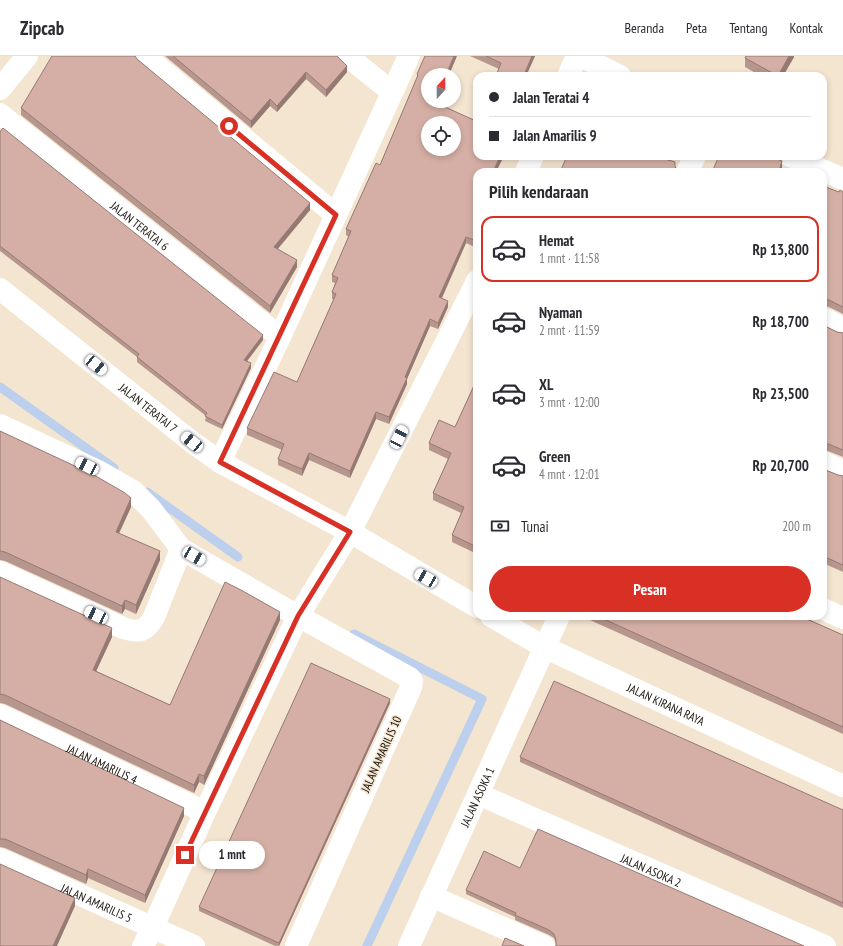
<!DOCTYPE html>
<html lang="id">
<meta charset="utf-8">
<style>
:root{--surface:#fff;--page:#f7f7f7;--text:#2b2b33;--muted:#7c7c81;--line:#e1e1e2;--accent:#d93025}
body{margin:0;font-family:"PT Sans Narrow",sans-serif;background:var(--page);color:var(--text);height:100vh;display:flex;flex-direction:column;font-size:15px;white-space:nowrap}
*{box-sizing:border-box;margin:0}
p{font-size:13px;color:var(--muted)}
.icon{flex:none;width:22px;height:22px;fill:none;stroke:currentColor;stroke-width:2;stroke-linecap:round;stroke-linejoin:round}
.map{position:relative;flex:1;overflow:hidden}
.sheet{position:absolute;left:473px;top:112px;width:354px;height:452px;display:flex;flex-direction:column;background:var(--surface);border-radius:12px;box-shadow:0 2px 6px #0003}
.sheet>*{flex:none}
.guide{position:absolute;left:473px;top:16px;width:354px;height:88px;border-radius:12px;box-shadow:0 2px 6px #0003;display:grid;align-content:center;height:88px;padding:0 16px;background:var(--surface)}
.needle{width:26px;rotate:21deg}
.controls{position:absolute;left:421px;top:12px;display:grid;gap:8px}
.controls a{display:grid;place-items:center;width:40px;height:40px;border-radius:50%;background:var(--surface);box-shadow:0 2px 6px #0003;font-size:20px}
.end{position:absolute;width:18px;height:18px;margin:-9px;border:5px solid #d93025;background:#fff;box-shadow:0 0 0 2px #fff}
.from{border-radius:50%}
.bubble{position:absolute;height:28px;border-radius:14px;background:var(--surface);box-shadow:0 2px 6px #0003;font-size:13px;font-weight:800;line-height:28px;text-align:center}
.car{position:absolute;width:12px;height:24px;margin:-12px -6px;border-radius:5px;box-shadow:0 0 3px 1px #0007;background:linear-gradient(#fff 24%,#345 0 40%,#fff 0 76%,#345 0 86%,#fff 0)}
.guide b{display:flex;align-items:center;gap:14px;height:38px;font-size:15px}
.guide b+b{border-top:1px solid var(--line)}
.guide i{width:10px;height:10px;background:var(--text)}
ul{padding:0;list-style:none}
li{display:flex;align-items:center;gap:12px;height:66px;margin:0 8px 6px;padding:0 8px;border:2px solid transparent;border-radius:12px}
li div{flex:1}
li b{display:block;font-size:15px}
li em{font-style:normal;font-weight:800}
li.on{border-color:var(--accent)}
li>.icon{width:36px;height:36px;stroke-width:1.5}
h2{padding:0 16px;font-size:18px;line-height:48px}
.pay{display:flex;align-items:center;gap:10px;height:44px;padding:0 16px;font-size:15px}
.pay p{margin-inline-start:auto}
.button{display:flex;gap:8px;margin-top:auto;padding:8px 16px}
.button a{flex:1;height:46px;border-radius:24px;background:var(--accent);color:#fff;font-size:16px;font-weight:800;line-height:46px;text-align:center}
header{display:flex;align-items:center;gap:24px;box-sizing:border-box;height:56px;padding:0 20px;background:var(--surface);border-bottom:1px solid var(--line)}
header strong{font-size:19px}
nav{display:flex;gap:22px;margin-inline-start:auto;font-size:14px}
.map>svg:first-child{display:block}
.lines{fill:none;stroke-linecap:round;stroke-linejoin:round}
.stream{stroke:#bccfed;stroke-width:9}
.minor{stroke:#fff;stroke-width:22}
.tertiary{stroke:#fff;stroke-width:22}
.wall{fill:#b7968e}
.shaded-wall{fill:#957a74}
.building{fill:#d5afa5;stroke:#957a74;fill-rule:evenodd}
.route{stroke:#d93025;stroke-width:5}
.labels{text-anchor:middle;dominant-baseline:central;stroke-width:3;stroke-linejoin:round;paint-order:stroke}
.street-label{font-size:12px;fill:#19140d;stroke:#f4e5d0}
</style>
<header>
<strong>Zipcab</strong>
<nav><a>Beranda</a><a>Peta</a><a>Tentang</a><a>Kontak</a></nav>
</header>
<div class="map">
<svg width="843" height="890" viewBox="0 0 843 890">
<rect width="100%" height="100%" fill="#f4e5d0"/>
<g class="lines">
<g class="stream">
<path d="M 0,331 L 114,412"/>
<path d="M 147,436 L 238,501"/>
<path d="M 354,578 L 482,643 L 367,890"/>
</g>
<g class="minor">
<path d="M 145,0 L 336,159"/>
<path d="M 347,0 L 392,36"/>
<path d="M 580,0 L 620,20"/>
<path d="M 0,33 L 27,0"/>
<path id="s1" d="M 0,58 L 280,281"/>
<path d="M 790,100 L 843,123"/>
<path d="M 687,116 L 695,100"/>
<path id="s2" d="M 0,233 L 192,386 L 220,406 L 350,476 L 298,560 L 205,756 L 153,871 L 143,890"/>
<path d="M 823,262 L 843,272"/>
<path d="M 0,369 L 100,416 L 133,435 L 151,453 L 181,493 L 298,560 L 410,622 L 412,625 L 411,631 L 296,890"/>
<path d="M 220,406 L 280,281 L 409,0"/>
<path d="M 823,406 L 843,415"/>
<path d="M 0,516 L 123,572 C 140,577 145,576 154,561 L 181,493"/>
<path d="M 823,553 L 843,562"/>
<path id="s3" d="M 0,659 L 205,756"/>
<path id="s4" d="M 478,738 L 825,890"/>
<path id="s5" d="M 0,803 L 194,890"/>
<path d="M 431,840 L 544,890"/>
<path id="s6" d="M 409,890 L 559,560"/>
</g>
<g class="tertiary">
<path d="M 568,20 L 577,0"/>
<path d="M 526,116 L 533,100"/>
<path d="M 477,225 L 350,476 L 477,551"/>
<path id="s7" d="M 491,560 L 544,591 L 843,730"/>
</g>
</g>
<g class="wall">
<path d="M 165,0 L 337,0 L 347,16 L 326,41 L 306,23 L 277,56 L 270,50 L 251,72 Z"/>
<path d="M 425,0 L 428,45 L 437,45 L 436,48 L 477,116 L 477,192 L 466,187 L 442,242 L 448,251 L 438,273 L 430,270 L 407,323 L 407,328 L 389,368 L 376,363 L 350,422 L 309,404 L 302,420 L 278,409 L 278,403 L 282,394 L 247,379 L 247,372 L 297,326 L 334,243 L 332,243 L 332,236 L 335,227 L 332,226 L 332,219 L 349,181 L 346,179 L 346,173 L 380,109 L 417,22 L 417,18 Z"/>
<path d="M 470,0 L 535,0 L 526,20 L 496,20 L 499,13 Z"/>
<path d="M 794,0 L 794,1 L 783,20 L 761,20 L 745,11 L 745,2 Z"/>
<path d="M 137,3 L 310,154 L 278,193 L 297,211 L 270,257 L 21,59 L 21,52 Z"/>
<path d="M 0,76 L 263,284 L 247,305 L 251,312 L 222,373 L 205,365 L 206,360 L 137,306 L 137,301 L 0,195 Z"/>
<path d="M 823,130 L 839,136 L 843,136 L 843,258 L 829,251 L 823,250 Z"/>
<path d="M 823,269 L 837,276 L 843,277 L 843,401 L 828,395 L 823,394 Z"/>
<path d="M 477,323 L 477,498 L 452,486 L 452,479 L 461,457 L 433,444 L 433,437 L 448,403 L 429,394 L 429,387 L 455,371 Z"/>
<path d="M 0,375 L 131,451 L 119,477 L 160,504 L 136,558 L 125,553 L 122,558 L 5,505 L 0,504 Z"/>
<path d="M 823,413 L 838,419 L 843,420 L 843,516 L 823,507 Z"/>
<path d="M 0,521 L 112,581 L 96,615 L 170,649 L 280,564 L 204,729 L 199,726 L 194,737 L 5,648 L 0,647 Z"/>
<path d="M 581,560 L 800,560 L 843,579 L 843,678 Z"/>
<path d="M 390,647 L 279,890 L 275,890 L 199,855 L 199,851 Z"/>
<path d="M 0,664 L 184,760 L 145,847 L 88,822 L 86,828 L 5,792 L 0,791 Z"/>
<path d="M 520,701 L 843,754 L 843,852 L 520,706 Z"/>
<path d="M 520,812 L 804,890 L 556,887 L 554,882 L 549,879 L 515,864 L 515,861 L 466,838 L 466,834 Z"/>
</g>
<g class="shaded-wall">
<path d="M 454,0 L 457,0 L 449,19 L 446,19 Z"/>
<path d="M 532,0 L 535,0 L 526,20 L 524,20 Z"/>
<path d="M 789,0 L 794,0 L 794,1 L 783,20 L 778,20 Z"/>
<path d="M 347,10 L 347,16 L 326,41 L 326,34 Z"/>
<path d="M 306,16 L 306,23 L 277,56 L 277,50 Z"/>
<path d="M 270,43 L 270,50 L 251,72 L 251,65 Z"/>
<path d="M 500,100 L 504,100 L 496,116 L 493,116 Z"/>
<path d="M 666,100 L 669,100 L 665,110 L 665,103 Z"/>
<path d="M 782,105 L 782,112 L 781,116 L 780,112 Z"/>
<path d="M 310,147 L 310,154 L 274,197 L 274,191 Z"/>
<path d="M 466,181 L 466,187 L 439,248 L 439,241 Z"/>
<path d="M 297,204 L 297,211 L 270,257 L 270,250 Z"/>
<path d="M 448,245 L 448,251 L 438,273 L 438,267 Z"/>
<path d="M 430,263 L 430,270 L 407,323 L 407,328 L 389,368 L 389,361 L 405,321 Z"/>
<path d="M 263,279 L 263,284 L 244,309 L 244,304 Z"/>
<path d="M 251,307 L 251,312 L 222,373 L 222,369 Z"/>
<path d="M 376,356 L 376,363 L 350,422 L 350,415 Z"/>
<path d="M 309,397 L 309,404 L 302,420 L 302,413 Z"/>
<path d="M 131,442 L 131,451 L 116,484 L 116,476 Z"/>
<path d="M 160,495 L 160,504 L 136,558 L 136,549 Z"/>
<path d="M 125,544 L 125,553 L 122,558 L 122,550 Z"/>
<path d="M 280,556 L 280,564 L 204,729 L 204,720 Z"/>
<path d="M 112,572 L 112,581 L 93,622 L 93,614 Z"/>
<path d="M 390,643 L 390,647 L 279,890 L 279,887 Z"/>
<path d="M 199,718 L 199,726 L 194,737 L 194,729 Z"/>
<path d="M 184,752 L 184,760 L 145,847 L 145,839 Z"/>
<path d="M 88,813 L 88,822 L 86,828 L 86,819 Z"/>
<path d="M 75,842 L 75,850 L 57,890 L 53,890 Z"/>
</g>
<g class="building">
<path d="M 52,0 L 135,0 L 137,3 L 310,147 L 274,191 L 297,204 L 270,250 L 21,52 Z"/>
<path d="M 173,0 L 337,0 L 347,10 L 326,34 L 306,16 L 277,50 L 270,43 L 251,65 Z"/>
<path d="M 425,0 L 454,0 L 446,19 L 428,19 L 428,45 L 434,45 L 434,46 L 476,65 L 477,62 L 477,100 L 500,100 L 493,116 L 477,116 L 477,185 L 466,181 L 439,241 L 448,245 L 438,267 L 430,263 L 405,321 L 407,322 L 389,361 L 376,356 L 350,415 L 309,397 L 302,413 L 278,403 L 284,388 L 247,372 L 274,316 L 297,326 L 336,238 L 332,236 L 338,222 L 332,219 L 351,175 L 346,173 L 376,107 L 380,109 L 418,19 L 417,18 ZM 428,67 L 454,67 L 454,93 L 428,93 Z"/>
<path d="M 486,0 L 532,0 L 524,19 L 525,20 L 496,20 L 501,7 Z"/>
<path d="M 746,0 L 789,0 L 778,20 L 745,2 Z"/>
<path d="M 3,72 L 263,279 L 244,304 L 251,307 L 222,369 L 205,360 L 207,357 L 137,301 L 139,298 L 0,190 L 0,76 Z"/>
<path d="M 567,100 L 666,100 L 665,103 L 675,106 L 675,110 L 677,116 L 560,116 Z"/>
<path d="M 719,100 L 770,100 L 782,105 L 780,112 L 790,116 L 712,116 Z"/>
<path d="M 823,130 L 839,136 L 840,134 L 843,136 L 843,251 L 829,244 L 823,243 Z"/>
<path d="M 823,269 L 837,276 L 843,277 L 843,394 L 828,388 L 823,387 Z"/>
<path d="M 477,323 L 477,491 L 452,479 L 464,451 L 433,437 L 451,397 L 429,387 L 439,364 L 455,371 Z"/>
<path d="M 0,375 L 94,419 L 125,437 L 131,442 L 116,476 L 160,495 L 136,549 L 125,544 L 122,550 L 5,496 L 0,495 Z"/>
<path d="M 823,413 L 838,419 L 843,420 L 843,509 L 823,500 Z"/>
<path d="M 0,521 L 112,572 L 93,614 L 170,649 L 225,526 L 241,534 L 280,556 L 204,720 L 199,718 L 194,729 L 5,639 L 0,638 Z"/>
<path d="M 597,560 L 800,560 L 843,579 L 843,671 Z"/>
<path d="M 311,607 L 390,643 L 279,887 L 199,851 Z"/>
<path d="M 554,625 L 843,754 L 843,847 L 520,701 Z"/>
<path d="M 0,664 L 184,752 L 145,839 L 88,813 L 86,819 L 5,783 L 0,783 Z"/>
<path d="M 538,773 L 804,890 L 556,890 L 556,884 L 554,878 L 549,874 L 515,859 L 516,857 L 466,834 L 484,795 L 520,812 Z"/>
<path d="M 0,808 L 75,842 L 53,890 L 0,890 Z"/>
<path d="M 505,882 L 524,890 L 502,890 Z"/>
</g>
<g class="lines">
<path class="route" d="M 185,799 L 298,560 L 350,476 L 220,406 L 336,159 L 229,70"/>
</g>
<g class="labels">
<g class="street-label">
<text stroke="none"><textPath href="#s1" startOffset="179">JALAN TERATAI 6</textPath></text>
<text stroke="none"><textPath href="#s2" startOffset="190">JALAN TERATAI 7</textPath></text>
<text stroke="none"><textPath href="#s7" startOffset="196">JALAN KIRANA RAYA</textPath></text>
<text transform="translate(381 698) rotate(-66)">JALAN AMARILIS 10</text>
<text stroke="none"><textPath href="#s3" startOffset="113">JALAN AMARILIS 4</textPath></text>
<text stroke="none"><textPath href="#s6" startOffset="164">JALAN ASOKA 1</textPath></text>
<text stroke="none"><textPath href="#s4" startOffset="189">JALAN ASOKA 2</textPath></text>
<text stroke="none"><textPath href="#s5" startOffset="106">JALAN AMARILIS 5</textPath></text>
</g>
</g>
</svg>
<div class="controls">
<a><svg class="needle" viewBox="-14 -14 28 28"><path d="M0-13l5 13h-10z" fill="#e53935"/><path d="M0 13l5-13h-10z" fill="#7c7c81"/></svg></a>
<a><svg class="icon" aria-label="locate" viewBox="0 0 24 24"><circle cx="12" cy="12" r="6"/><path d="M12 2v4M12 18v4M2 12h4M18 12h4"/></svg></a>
</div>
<i class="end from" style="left:229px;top:70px"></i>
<i class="end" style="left:185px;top:799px"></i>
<div class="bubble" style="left:199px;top:785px;width:66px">1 mnt</div>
<i class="car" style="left:96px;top:309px;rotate:129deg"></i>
<i class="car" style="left:399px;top:381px;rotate:26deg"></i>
<i class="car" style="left:192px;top:386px;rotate:309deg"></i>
<i class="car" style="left:87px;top:410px;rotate:296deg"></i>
<i class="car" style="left:194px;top:500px;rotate:120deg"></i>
<i class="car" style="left:426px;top:522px;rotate:300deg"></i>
<i class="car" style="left:96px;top:559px;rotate:295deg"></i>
<div class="guide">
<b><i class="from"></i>Jalan Teratai 4</b>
<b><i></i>Jalan Amarilis 9</b>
</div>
<section class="sheet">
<h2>Pilih kendaraan</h2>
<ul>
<li class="on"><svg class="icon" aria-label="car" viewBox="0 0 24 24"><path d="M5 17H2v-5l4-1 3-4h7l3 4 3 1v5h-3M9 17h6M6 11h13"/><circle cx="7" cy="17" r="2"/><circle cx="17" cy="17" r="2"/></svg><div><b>Hemat</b><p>1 mnt · 11:58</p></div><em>Rp 13,800</em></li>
<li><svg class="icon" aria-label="car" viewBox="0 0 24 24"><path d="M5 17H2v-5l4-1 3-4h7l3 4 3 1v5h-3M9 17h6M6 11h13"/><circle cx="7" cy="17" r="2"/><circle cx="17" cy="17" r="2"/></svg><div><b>Nyaman</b><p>2 mnt · 11:59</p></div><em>Rp 18,700</em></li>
<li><svg class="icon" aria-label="car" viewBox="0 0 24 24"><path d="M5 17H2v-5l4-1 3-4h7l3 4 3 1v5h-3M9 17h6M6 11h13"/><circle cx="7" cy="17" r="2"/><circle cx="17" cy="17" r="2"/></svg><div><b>XL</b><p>3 mnt · 12:00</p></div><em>Rp 23,500</em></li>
<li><svg class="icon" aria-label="car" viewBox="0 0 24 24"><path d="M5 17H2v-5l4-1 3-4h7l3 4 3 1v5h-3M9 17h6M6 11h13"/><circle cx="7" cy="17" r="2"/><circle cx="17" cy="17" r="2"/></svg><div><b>Green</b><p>4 mnt · 12:01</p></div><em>Rp 20,700</em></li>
</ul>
<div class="pay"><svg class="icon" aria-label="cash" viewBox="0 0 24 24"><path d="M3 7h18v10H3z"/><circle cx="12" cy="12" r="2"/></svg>Tunai<p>200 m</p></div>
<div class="button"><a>Pesan</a></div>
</section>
</div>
